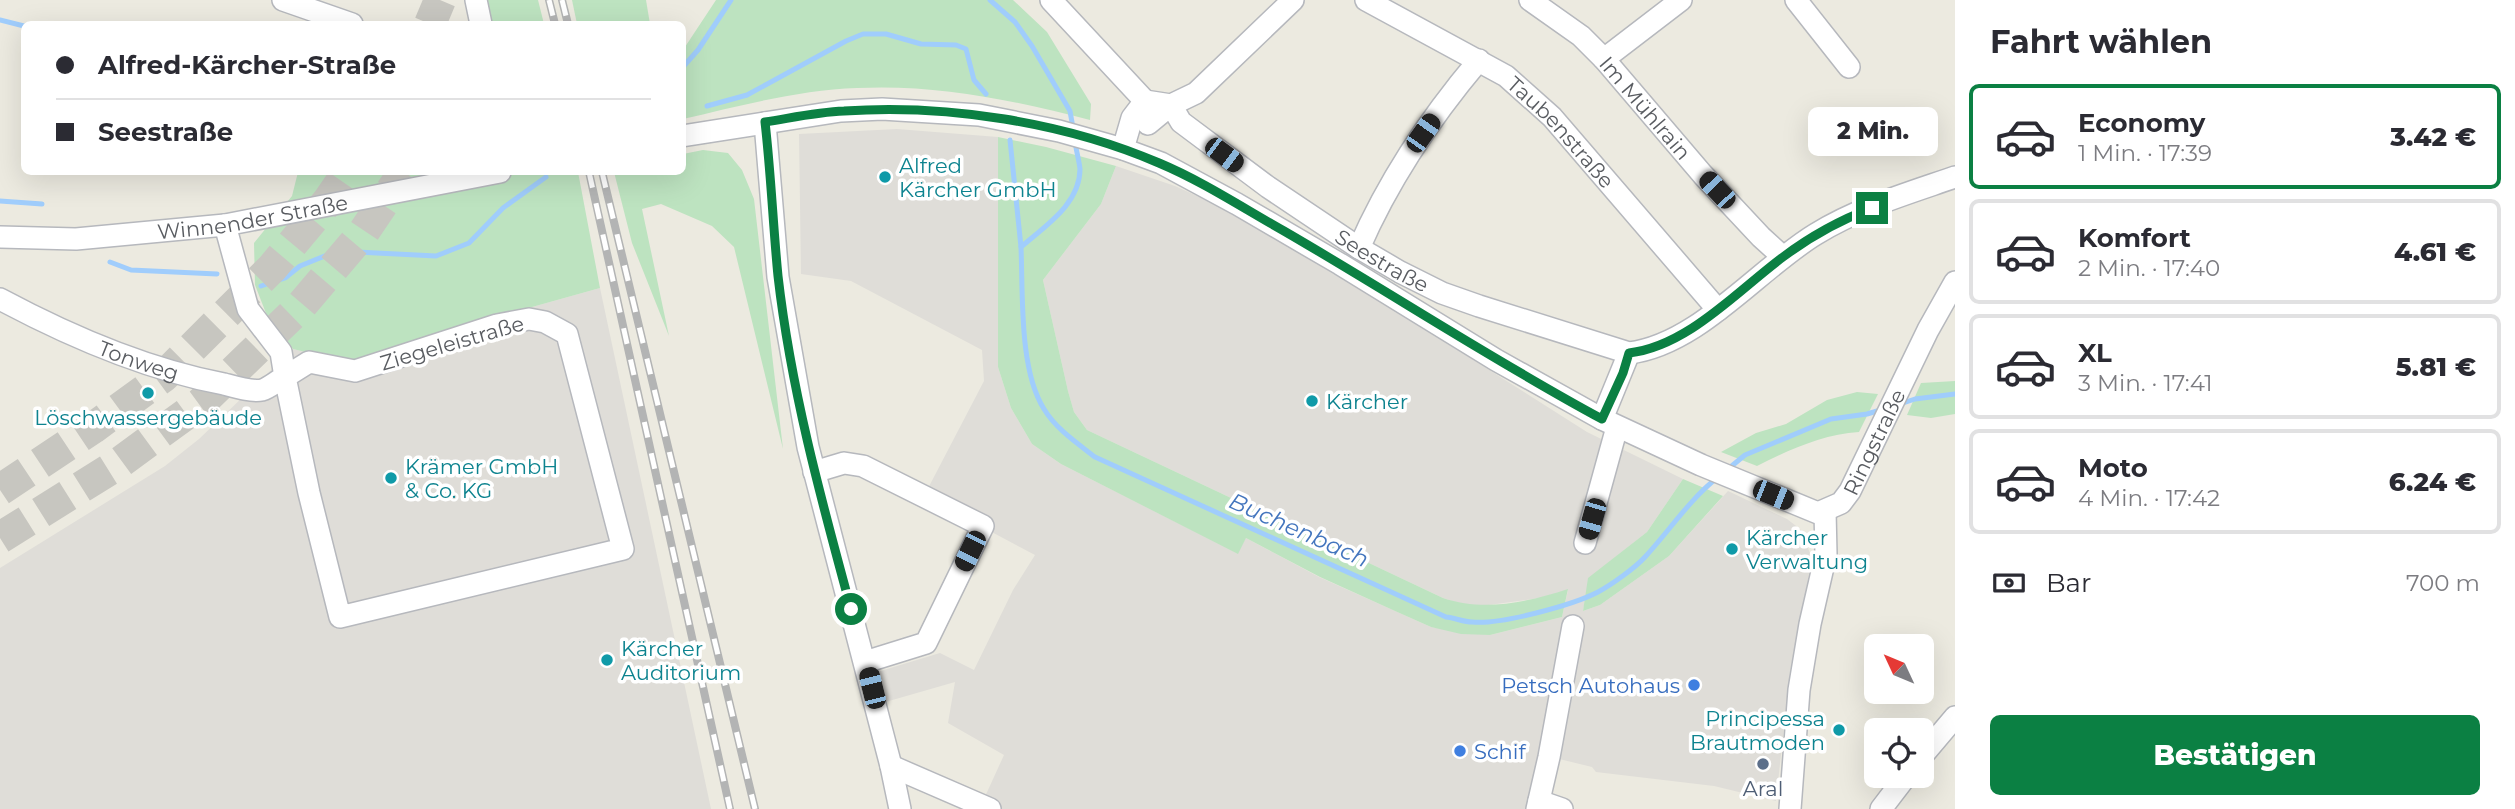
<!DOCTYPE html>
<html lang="de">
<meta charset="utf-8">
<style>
:root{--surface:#fff;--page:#f7f7f7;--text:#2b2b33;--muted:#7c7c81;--line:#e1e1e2;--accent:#0b8043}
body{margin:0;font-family:Montserrat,sans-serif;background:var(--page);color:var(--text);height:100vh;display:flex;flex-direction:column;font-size:26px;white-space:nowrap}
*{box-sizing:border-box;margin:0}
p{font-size:23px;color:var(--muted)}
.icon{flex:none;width:38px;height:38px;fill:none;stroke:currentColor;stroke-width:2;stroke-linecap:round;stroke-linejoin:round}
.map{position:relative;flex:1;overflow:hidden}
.panel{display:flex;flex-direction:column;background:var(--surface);width:560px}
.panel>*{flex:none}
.banner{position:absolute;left:21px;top:21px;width:665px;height:154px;border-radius:10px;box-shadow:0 7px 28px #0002;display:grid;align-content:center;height:154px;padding:0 35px;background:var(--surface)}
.needle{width:46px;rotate:314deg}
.controls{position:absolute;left:1864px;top:634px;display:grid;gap:14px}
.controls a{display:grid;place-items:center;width:70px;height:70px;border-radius:10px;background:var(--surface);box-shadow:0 7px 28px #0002;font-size:35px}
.end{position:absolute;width:32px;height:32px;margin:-16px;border:9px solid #0b8043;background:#fff;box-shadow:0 0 0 4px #fff}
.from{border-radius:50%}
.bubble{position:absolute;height:49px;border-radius:10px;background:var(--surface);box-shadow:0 7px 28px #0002;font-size:23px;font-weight:800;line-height:49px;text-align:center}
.car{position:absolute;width:21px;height:42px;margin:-21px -10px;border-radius:9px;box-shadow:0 0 5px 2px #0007;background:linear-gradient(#222 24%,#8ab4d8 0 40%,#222 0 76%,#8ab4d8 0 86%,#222 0)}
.banner b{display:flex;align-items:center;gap:24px;height:66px;font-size:26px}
.banner b+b{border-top:2px solid var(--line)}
.banner i{width:18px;height:18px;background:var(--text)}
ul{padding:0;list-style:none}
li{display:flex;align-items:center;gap:21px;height:105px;margin:0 14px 10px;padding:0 21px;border:4px solid var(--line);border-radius:10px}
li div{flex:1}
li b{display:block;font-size:26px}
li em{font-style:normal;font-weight:800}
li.on{border-color:var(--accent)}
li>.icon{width:63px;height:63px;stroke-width:1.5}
h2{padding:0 35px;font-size:32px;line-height:84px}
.pay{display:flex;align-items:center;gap:18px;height:77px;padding:0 35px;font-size:26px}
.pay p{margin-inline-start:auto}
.primary-button{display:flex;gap:14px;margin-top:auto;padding:14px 35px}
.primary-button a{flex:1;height:80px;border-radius:10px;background:var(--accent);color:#fff;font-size:28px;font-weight:800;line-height:80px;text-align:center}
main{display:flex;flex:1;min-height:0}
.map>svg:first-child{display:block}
.industrial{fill:#dfddd8}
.green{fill:#bde3c0}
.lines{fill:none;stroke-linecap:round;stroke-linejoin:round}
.stream{stroke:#a0cdfc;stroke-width:5}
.highway-tunnel{stroke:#c7c6c0;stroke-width:32;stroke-dasharray:32 16;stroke-linecap:butt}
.minor-casing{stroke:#b6b8bd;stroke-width:24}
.minor{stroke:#fff;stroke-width:21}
.rail-casing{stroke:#b3b4b4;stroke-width:8}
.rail{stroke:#fff;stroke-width:5;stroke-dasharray:16;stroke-linecap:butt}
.route{stroke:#0b8043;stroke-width:9}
.culture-dot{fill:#0f9aa8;stroke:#fff;stroke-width:2.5}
.shop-dot{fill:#3f7fe0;stroke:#fff;stroke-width:2.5}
.service-dot{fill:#5c6f8a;stroke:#fff;stroke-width:2.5}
.labels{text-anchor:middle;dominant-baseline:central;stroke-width:7;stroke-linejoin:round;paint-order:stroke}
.street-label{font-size:21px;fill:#595c61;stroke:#fff}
.culture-label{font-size:21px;fill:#0d838f;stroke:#fff;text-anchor:start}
.shop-label{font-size:21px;fill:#366cbe;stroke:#fff;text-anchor:end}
.service-label{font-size:21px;fill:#4e5e75;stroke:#fff}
.water-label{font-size:23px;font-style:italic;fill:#4476be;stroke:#fff}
</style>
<main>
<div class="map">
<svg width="1955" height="809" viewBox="0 0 1955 809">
<rect width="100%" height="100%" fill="#eceae0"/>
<g class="industrial">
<path d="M 897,129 L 998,137 L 998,367 L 1011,408 L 1032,444 L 1061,464 L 1237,553 L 1246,538 L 1319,577 L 1431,627 L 1490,635 L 1562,617 L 1568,590 L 1540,598 L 1481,606 L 1463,605 L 1443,598 L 1087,430 L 1074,412 L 1068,391 L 1043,280 L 1101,204 L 1116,166 L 1175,186 L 1226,209 L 1336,273 L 1587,432 L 1683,479 L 1647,532 L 1589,578 L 1583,611 L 1600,605 L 1669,556 L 1728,491 L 1787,519 L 1800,529 L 1812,558 L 1790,671 L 1776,801 L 1714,786 L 1596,772 L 1592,767 L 1547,756 L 1533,809 L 1002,809 L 983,801 L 1004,755 L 948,723 L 955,682 L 882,703 L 874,673 L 940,653 L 974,670 L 1013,590 L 1035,555 L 924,496 L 984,381 L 982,350 L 851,281 L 801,274 L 799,134 Z"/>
<path d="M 600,288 L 711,809 L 0,809 L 0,568 L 165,466 L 199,439 L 293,349 L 355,364 L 460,327 Z"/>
</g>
<g class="green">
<path d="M 486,0 L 538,0 L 544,24 L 491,24 Z"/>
<path d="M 572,0 L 646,0 L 650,24 L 577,24 Z"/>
<path d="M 716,0 L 1013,0 L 1047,32 L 1091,104 L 1090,120 C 1014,100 935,84 857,88 C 799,90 739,106 683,119 L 683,50 Z"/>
<path d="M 998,137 L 1046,147 L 1116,166 L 1101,204 L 1043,280 L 1068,391 L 1074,412 L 1087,430 L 1443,598 C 1484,612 1528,602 1568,589 L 1562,617 L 1490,635 L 1461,634 L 1431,627 L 1395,611 L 1320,577 L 1246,538 L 1238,554 L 1061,464 L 1032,444 L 1011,408 L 998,367 Z"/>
<path d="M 703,150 L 728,153 L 742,170 L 754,199 L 783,449 L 734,247 L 712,226 L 661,204 L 642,209 L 669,336 L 632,243 L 614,172 L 682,172 L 683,154 Z"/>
<path d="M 298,172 L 578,172 L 600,288 L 460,327 L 355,364 L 293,349 L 269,321 L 255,285 L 254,243 L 292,196 Z"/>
<path d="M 1955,381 L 1955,414 L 1931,418 L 1907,415 L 1921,383 Z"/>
<path d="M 1857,392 L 1878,394 L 1859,432 C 1823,434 1789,450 1757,466 L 1721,452 L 1756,433 L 1786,424 L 1827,400 Z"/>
<path d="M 1683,479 L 1723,496 L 1669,556 L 1600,605 L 1583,611 L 1588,578 L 1647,532 Z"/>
</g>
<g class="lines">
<g class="stream">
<path d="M 990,0 L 1015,22 L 1032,46 L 1070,111 L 1073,128"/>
<path d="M 0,20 L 24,26"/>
<path d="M 682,68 L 698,50 L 731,0"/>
<path d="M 707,106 L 747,95 L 846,41 L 863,34 L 886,34 L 921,44 L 956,45 L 966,49 L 974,80 L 986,94"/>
<path d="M 1010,140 L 1021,247"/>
<path d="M 1075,141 C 1076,150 1079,160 1080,169 C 1080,204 1045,226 1021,247 C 1023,294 1019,370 1044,409 C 1056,429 1077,443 1095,457 L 1446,617 C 1455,618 1464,622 1472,622 C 1500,625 1573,605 1598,592 C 1611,585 1635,568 1645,557 C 1670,530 1689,500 1718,477"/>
<path d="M 0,201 L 42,204"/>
<path d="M 110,262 L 131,270 L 217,274"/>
<path d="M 261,286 L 285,278 L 300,266 L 337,251 L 436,256 L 469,243 L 503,208 L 546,177"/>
<path d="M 1900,404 L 1915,399 L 1955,394"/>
<path d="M 1728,469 L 1745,455 L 1831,419 L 1867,414 L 1884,409"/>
</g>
<g class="highway-tunnel">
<path d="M 430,24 L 440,0"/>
<path d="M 0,490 L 93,428 L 164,376 L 272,268 L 328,201 L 348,172"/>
<path d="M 0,538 L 115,466 L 201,403 L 300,307 L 363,233 L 404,172"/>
</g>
<defs>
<g id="minor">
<path d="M 283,0 L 352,24"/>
<path d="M 476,0 L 481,24"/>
<path d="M 1051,0 L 1145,101"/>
<path id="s1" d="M 1366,0 L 1506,76 L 1552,117 L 1718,310"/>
<path id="s2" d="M 1530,0 L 1581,36 L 1604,59 L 1703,175 L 1761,237 L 1783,257"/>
<path d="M 1796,0 L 1849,67"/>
<path d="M 1604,59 L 1681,0"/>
<path d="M 1145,101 L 1171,105 L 1196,93 L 1293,0"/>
<path d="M 765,123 L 778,277 L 808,447 L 891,766 L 900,809"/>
<path id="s3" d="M 1148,124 L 1171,105 L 1181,122 L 1268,187 L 1359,248 L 1400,272 L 1442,293 L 1479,306 L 1629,353 C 1698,345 1758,269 1816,234 C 1858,208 1909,193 1955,177"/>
<path id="s4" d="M 682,136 L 841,111 L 882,109 L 979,115 L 1059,131 L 1123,149 L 1161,163 L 1237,204 L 1340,264 L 1496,360 L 1602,419 L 1701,465 L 1818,513 L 1841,503 L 1850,491 L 1928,330 L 1955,282"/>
<path d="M 1123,149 L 1132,118 L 1145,101"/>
<path id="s5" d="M 0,237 L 76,239 L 225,225 L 500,172"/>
<path d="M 1359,248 C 1389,179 1430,118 1479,60"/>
<path id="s6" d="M 0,299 C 71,337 145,369 224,384 C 235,387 251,392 262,390 C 269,388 278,380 285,377 L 309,493 L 340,617 L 623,549 L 567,334 L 545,322 L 529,319 L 497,325 L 355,371 L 309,362 L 285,377 L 281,352 L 248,309 L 225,225"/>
<path d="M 1602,419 L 1629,353"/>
<path d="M 814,472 L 844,463 L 863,466 L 983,526 L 926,643 L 865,662"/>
<path d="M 1585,543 L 1617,427"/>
<path d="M 1922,756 L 1955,717"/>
<path d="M 891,766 L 990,809"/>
<path d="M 1539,801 L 1562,809"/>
<path d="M 1537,809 L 1549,757 L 1573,626"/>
<path d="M 1790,809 L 1799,690 L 1810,624 L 1826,554 L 1825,511"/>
<path d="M 1881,809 L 1907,775"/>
</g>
</defs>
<use href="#minor" class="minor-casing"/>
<use href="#minor" class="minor"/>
<defs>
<g id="rail">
<path d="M 549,0 L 555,24"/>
<path d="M 562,0 L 568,24"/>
<path d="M 589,172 L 730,809"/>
<path d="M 602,172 L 755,809"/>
</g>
</defs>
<use href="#rail" class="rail-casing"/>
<use href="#rail" class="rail"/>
</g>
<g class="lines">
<path class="route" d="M 851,609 C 821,499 791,390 778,276 C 773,225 771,174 765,122 C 791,118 817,112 844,111 C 947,104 1064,122 1159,163 C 1202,181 1243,208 1284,231 C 1391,293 1494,361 1602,419 L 1623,373 L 1629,353 C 1688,346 1737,291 1783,257 C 1811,236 1840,220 1872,208"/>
</g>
<g class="culture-dot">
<circle cx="885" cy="177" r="7"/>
<circle cx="148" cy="393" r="7"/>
<circle cx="1312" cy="401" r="7"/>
<circle cx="391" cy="478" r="7"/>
<circle cx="1732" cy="549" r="7"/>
<circle cx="607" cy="660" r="7"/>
<circle cx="1839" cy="730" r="7"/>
</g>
<g class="shop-dot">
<circle cx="1694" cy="685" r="7"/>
<circle cx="1460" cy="751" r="7"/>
</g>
<circle class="service-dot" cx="1763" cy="764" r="7"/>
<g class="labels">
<g class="street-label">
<text stroke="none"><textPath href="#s2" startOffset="159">Im Mühlrain</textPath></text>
<text stroke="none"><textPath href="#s1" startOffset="238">Taubenstraße</textPath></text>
<text stroke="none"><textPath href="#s5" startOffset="254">Winnender Straße</textPath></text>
<text stroke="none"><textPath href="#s3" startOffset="294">Seestraße</textPath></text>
<text transform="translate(452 343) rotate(-16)">Ziegeleistraße</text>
<text stroke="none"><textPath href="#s6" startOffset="152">Tonweg</textPath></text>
<text stroke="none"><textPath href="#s4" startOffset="1328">Ringstraße</textPath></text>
</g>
<g class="culture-label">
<text x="899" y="165">Alfred<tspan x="899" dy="24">Kärcher GmbH</tspan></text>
<text x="1326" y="401">Kärcher</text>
<text x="148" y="417" text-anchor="middle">Löschwassergebäude</text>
<text x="405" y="466">Krämer GmbH<tspan x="405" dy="24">&amp; Co. KG</tspan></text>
<text x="1746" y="537">Kärcher<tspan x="1746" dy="24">Verwaltung</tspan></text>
<text x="621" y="648">Kärcher<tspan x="621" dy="24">Auditorium</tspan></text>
<text x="1825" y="718" text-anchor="end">Principessa<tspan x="1825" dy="24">Brautmoden</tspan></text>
</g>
<g class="shop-label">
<text x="1680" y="685">Petsch Autohaus</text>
<text x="1474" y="751" text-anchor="start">Schif</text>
</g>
<g class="service-label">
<text x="1763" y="788">Aral</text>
</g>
<g class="water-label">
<text transform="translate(1299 530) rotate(24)">Buchenbach</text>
</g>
</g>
</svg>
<div class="controls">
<a><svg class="needle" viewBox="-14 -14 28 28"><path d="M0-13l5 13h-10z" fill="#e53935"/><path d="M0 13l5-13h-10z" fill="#7c7c81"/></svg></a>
<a><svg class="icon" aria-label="locate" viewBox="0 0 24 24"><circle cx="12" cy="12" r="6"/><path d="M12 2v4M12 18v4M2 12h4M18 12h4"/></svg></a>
</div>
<i class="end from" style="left:851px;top:609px"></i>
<i class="end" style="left:1872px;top:208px"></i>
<div class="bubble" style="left:1808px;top:107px;width:130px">2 Min.</div>
<i class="car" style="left:1423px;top:133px;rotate:35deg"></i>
<i class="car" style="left:1224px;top:155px;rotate:127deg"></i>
<i class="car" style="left:1717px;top:190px;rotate:317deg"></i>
<i class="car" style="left:1773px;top:495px;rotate:112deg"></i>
<i class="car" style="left:1592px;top:519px;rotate:196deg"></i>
<i class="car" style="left:970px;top:551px;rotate:206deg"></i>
<i class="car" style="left:872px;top:688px;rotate:346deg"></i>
<div class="banner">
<b><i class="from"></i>Alfred-Kärcher-Straße</b>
<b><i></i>Seestraße</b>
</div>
</div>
<section class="panel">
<h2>Fahrt wählen</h2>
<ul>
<li class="on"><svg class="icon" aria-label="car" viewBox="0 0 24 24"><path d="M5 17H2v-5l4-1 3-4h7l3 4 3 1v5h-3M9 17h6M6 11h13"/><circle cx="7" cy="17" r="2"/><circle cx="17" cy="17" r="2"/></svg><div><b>Economy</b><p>1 Min. · 17:39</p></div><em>3.42 €</em></li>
<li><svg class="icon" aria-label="car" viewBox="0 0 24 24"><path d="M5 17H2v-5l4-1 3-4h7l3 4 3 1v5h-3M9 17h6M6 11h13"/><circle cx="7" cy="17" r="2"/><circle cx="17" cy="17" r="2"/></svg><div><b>Komfort</b><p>2 Min. · 17:40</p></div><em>4.61 €</em></li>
<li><svg class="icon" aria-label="car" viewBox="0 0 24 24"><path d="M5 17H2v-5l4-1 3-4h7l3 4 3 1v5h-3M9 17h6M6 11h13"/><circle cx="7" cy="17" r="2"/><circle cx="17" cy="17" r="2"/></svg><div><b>XL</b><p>3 Min. · 17:41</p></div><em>5.81 €</em></li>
<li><svg class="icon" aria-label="car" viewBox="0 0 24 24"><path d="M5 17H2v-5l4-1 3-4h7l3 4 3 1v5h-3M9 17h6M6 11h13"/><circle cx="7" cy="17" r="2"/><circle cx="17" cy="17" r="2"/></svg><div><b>Moto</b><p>4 Min. · 17:42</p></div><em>6.24 €</em></li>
</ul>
<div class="pay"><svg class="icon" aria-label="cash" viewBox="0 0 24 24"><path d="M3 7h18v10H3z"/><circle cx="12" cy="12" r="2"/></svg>Bar<p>700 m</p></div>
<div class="primary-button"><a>Bestätigen</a></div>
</section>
</main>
